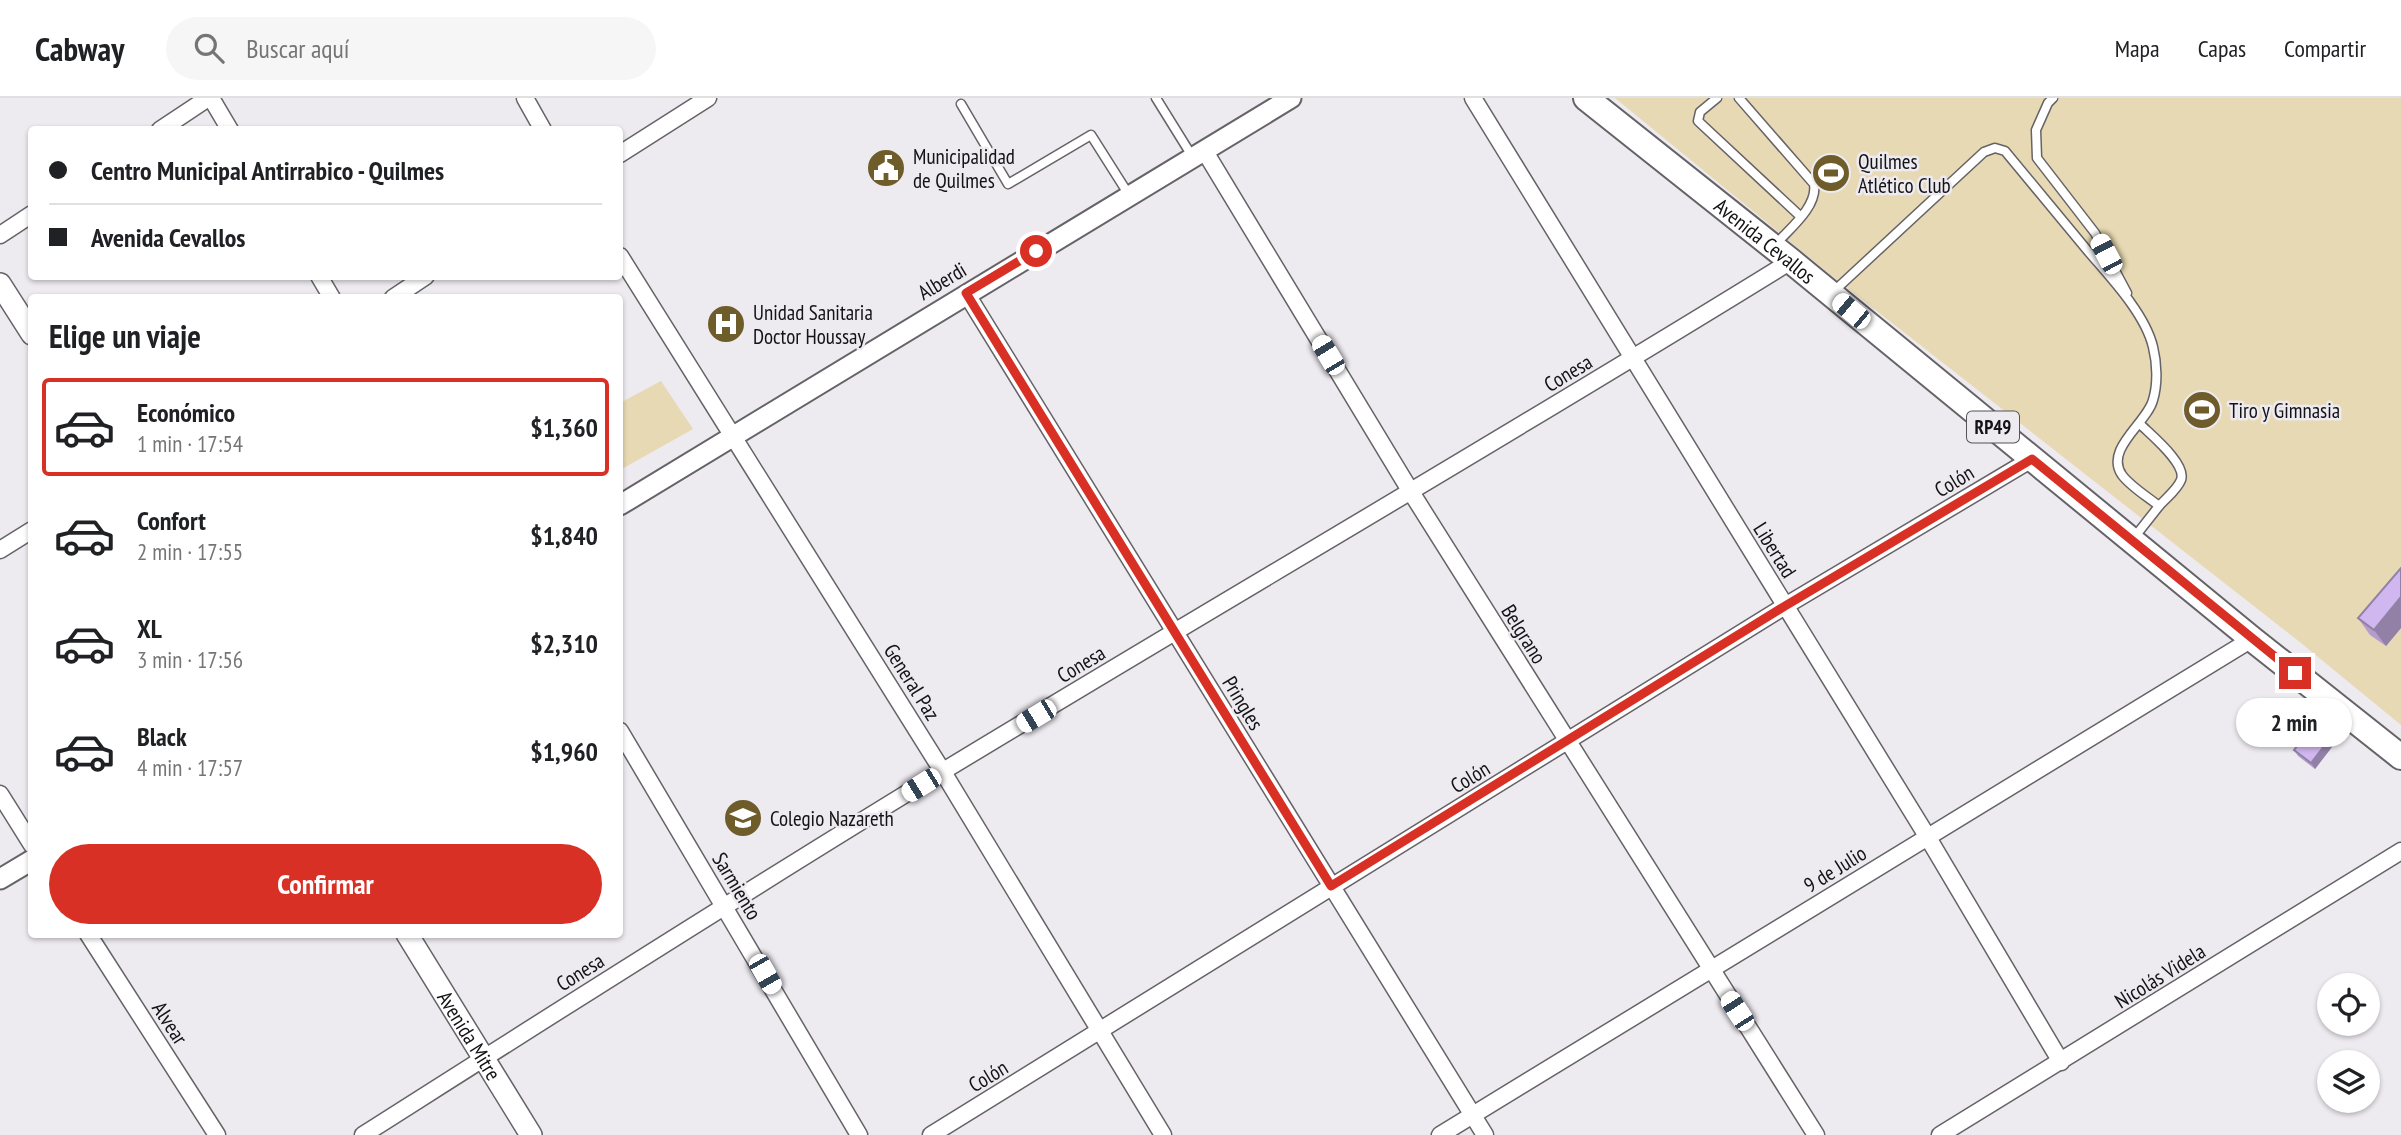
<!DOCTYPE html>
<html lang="es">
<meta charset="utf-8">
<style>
:root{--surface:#fff;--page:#f6f6f6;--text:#202124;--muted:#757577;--line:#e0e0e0;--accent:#d93025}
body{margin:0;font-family:"PT Sans Narrow",sans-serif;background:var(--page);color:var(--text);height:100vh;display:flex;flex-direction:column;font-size:26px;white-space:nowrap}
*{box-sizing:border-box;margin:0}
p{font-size:23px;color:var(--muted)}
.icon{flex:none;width:38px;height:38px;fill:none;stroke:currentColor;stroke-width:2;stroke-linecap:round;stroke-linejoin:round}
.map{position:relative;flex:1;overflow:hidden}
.sheet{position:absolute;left:28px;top:196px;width:595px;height:644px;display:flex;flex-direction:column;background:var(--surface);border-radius:7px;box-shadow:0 2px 5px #0004}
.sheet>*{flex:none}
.top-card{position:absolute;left:28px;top:28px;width:595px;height:154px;border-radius:7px;box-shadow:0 2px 5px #0004;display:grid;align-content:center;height:154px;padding:0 21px;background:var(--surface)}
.fabs{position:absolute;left:2317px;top:875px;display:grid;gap:14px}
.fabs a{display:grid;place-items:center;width:63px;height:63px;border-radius:50%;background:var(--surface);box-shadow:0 2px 5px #0004;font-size:35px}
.end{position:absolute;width:32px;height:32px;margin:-16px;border:9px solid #d93025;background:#fff;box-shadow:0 0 0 4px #fff}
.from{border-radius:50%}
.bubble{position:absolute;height:49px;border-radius:24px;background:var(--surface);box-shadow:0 2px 5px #0004;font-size:23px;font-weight:600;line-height:49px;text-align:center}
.car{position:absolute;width:21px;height:42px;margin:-21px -10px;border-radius:9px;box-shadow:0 0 5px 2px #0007;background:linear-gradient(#fff 24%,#345 0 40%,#fff 0 76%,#345 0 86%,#fff 0)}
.top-card b{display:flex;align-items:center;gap:24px;height:66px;font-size:26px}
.top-card b+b{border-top:2px solid var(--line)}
.top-card i{width:18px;height:18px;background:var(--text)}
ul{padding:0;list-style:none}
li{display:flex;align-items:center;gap:21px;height:98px;margin:0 14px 10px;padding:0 7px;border:4px solid transparent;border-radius:7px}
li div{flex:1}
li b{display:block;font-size:26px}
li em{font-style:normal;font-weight:600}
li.current{border-color:var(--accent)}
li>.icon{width:63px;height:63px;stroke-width:1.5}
h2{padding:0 21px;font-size:32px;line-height:84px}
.cta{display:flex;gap:14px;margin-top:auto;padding:14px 21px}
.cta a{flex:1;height:80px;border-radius:42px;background:var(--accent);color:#fff;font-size:28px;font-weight:600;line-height:80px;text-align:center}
header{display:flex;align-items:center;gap:42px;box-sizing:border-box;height:98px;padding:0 35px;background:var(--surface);border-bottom:2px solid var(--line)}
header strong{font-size:33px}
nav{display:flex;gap:38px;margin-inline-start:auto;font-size:24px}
.search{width:490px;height:63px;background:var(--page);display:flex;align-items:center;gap:18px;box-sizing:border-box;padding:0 24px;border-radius:38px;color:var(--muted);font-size:26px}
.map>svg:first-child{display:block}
.green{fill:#e7d9b3}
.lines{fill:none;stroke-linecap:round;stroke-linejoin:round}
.service-casing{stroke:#656368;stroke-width:11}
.minor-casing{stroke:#656368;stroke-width:19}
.tertiary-casing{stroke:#656368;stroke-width:23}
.secondary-casing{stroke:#656368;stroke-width:24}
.primary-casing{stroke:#656368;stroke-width:28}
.service{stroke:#fff;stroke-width:8}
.minor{stroke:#fff;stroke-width:16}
.tertiary{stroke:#fff;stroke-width:19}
.secondary{stroke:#fff;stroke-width:21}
.primary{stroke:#fff;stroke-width:24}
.wall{fill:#b39dce}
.shaded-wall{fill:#9280a7}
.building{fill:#d0b7ef;stroke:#9280a7;stroke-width:2}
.route{stroke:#d93025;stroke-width:9}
.labels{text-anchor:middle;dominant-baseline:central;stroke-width:5;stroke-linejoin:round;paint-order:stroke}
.shield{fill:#edeaf0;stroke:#545357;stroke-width:2}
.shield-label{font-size:19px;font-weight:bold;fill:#131215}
.poi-label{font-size:21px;fill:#131215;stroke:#edeaf0;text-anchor:start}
.street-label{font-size:21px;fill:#131215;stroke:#edeaf0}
</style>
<header>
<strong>Cabway</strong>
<div class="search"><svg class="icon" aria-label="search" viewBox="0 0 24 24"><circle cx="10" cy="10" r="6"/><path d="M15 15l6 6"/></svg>Buscar aquí</div>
<nav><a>Mapa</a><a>Capas</a><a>Compartir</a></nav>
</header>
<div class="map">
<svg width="2401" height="1037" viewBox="0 0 2401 1037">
<rect width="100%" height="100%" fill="#edeaf0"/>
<g class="green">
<path d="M 1615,0 L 2401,0 L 2401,627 L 2301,545 L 1837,182 Z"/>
<path d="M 661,283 L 693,331 L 620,372 L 620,305 Z"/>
</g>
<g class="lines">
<defs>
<g id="service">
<path d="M 1156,0 L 1192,58"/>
<path d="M 1717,0 L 1700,14 L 1698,23 L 1800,118"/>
<path d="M 1739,0 L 1814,86 C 1818,109 1788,132 1775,147"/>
<path d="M 2053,0 L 2048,5 L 2036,32 L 2037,60 L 2095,135 L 2127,195"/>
<path d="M 961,6 L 1008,86 L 1091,37 L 1129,97"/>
<path d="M 1833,194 L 1984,54 L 1995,50 L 2005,53 C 2032,86 2060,119 2087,152 C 2109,178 2145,215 2153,249 C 2157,265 2158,286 2153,302 C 2147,325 2104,351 2122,377 C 2131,389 2148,399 2159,408 L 2133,441"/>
<path d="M 2140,326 C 2151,337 2187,366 2181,382 C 2177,392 2166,400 2159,408"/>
</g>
<g id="minor">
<path d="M 211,0 L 230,32"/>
<path d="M 525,0 L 543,32"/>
<path d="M 1473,0 L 1927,738 L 2061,964"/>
<path d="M 160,32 L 208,0"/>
<path d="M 1204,52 L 1411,394 L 1816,1037"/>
<path d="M 620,56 L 708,0"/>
<path d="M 0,137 L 32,116"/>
<path d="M 620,158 L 943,674 L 1163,1037"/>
<path d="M 319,178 L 332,200"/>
<path d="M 966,195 L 1485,1037"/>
<path d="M 393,200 L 426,178"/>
<path d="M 0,452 L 32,432"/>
<path d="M 620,633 L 859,1037"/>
<path d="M 0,696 L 32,747"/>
<path d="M 88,836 L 217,1037"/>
<path d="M 363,1037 C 555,915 746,793 940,675 C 1223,503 1510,337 1791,163"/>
<path d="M 931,1037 L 1785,508 L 2032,361"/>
<path d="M 1440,1037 L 2252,541"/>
<path d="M 1940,1037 L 2401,753"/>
</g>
<g id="tertiary">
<path d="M 620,407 L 1291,0"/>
<path d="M 0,781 L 32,762"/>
</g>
<g id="secondary">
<path d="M 0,186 L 32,236"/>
<path id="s1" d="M 407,836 L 531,1037"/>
</g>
<g id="primary">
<path id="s2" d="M 1586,0 L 1791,163 L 2252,541 L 2401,659"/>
</g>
</defs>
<use href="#service" class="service-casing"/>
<use href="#minor" class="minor-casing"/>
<use href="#tertiary" class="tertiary-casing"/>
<use href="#secondary" class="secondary-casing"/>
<use href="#primary" class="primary-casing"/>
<use href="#service" class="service"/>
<use href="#minor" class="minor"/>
<use href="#tertiary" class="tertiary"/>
<use href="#secondary" class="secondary"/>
<use href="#primary" class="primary"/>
</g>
<g class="wall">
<path d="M 2401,470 L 2401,530 L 2386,548 L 2370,537 L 2358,520 Z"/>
<path d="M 2331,639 L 2335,645 L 2315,671 L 2298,658 L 2294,652 Z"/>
</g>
<g class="shaded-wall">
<path d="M 2401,499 L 2401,530 L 2386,548 L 2374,532 Z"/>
<path d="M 2331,639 L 2335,645 L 2315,671 L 2311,665 Z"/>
</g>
<g class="building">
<path d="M 2401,470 L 2401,499 L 2374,532 L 2358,520 Z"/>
<path d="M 2314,627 L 2331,639 L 2311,665 L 2294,652 Z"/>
</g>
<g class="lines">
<path class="route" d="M 1036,153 L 966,195 L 1331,788 L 1785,508 L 2032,361 L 2295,575"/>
</g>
<defs>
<symbol id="civic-disc" viewBox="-11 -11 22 22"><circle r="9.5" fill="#6e5d2b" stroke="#edeaf0"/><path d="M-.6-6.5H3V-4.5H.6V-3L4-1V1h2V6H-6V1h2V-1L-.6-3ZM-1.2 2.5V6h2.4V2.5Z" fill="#fff"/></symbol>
<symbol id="stadium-disc" viewBox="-11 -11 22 22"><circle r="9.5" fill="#6e5d2b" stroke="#edeaf0"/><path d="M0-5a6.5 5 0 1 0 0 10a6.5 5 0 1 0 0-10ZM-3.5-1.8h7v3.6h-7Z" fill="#fff"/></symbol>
<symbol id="hospital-disc" viewBox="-11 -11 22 22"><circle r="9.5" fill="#6e5d2b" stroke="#edeaf0"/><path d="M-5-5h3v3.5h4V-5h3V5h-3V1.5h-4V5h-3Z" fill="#fff"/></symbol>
<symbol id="school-disc" viewBox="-11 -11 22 22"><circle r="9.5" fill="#6e5d2b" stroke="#edeaf0"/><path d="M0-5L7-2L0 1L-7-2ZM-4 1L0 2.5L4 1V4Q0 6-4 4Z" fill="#fff"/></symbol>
</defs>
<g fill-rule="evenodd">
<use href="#civic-disc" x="864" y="48" width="44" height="44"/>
<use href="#stadium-disc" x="1809" y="53" width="44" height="44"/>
<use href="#hospital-disc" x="704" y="204" width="44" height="44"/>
<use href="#stadium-disc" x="2180" y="290" width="44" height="44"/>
<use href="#school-disc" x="721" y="698" width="44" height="44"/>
</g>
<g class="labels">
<rect class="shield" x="1967" y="313.5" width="52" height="31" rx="5"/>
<g class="shield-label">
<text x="1993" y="329">RP49</text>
</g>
<g class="poi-label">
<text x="913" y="58">Municipalidad<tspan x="913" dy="24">de Quilmes</tspan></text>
<text x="1858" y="63">Quilmes<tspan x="1858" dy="24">Atlético Club</tspan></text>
<text x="753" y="214">Unidad Sanitaria<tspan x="753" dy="24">Doctor Houssay</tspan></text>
<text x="2229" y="312">Tiro y Gimnasia</text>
<text x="770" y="720">Colegio Nazareth</text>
</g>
<g class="street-label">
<text stroke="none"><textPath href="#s2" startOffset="229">Avenida Cevallos</textPath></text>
<text transform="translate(942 183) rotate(-31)">Alberdi</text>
<text transform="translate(1568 275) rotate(-31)">Conesa</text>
<text transform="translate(1954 383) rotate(-31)">Colón</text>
<text transform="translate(1775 452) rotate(58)">Libertad</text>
<text transform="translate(1524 536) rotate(58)">Belgrano</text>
<text transform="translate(1081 566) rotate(-31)">Conesa</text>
<text transform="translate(912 584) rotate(58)">General Paz</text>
<text transform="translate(1243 605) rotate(59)">Pringles</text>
<text transform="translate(1470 679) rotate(-31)">Colón</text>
<text transform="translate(1835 771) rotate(-32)">9 de Julio</text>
<text transform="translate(737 788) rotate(59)">Sarmiento</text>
<text transform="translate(580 874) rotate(-32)">Conesa</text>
<text transform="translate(2160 878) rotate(-32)">Nicolás Videla</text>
<text transform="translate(170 925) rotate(57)">Alvear</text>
<text stroke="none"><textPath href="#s1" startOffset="119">Avenida Mitre</textPath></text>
<text transform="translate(988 978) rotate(-31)">Colón</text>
</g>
</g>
</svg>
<div class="fabs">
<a><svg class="icon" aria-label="locate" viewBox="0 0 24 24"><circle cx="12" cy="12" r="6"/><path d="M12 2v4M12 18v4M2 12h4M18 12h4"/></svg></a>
<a><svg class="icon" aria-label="layers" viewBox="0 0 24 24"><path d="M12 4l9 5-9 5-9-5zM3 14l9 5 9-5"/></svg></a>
</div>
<i class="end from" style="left:1036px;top:153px"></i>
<i class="end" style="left:2295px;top:575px"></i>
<div class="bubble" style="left:2236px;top:600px;width:116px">2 min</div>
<i class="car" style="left:2106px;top:156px;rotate:332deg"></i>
<i class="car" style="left:1851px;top:213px;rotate:310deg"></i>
<i class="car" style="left:1328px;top:257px;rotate:329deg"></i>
<i class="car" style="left:1036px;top:618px;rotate:239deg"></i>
<i class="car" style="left:921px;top:687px;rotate:238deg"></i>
<i class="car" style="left:765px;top:876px;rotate:150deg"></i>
<i class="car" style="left:1737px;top:913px;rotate:327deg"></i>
<div class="top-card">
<b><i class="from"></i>Centro Municipal Antirrabico - Quilmes</b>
<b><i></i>Avenida Cevallos</b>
</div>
<section class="sheet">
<h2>Elige un viaje</h2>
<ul>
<li class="current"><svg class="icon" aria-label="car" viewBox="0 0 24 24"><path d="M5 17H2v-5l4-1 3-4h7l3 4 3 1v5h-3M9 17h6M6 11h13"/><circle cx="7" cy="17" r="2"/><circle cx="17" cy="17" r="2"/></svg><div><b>Económico</b><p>1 min · 17:54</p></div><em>$1,360</em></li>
<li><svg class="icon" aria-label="car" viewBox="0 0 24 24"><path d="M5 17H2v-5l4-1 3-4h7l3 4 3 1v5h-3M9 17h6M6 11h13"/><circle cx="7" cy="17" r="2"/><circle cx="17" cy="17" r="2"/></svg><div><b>Confort</b><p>2 min · 17:55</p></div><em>$1,840</em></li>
<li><svg class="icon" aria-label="car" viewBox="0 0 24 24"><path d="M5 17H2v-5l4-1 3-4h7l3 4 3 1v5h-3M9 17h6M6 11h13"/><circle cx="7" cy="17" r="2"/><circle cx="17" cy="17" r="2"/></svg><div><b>XL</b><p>3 min · 17:56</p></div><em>$2,310</em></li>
<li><svg class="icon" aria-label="car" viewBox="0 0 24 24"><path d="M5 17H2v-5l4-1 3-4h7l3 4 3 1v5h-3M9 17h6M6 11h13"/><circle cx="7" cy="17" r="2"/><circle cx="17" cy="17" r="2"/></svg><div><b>Black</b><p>4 min · 17:57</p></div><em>$1,960</em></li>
</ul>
<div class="cta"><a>Confirmar</a></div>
</section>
</div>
